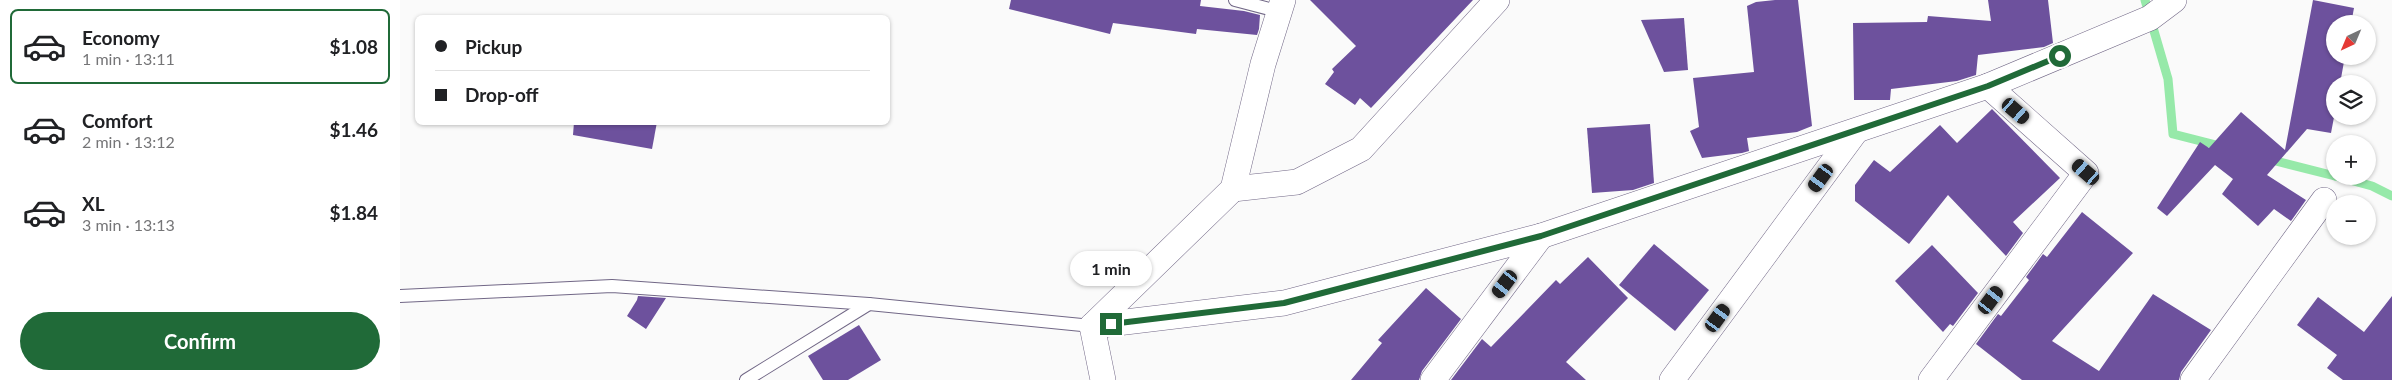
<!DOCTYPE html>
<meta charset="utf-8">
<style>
:root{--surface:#fff;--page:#f2f2f2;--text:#202124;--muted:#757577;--line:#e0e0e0;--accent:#206a38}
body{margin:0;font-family:Lato,sans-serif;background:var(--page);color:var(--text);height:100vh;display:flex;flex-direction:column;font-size:19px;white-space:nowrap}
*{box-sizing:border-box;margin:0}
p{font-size:16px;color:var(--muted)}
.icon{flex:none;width:28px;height:28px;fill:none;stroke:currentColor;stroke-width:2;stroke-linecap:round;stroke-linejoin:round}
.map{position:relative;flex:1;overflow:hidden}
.panel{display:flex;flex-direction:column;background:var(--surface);width:400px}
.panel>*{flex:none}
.top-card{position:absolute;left:15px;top:15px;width:475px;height:110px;border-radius:8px;box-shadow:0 1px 4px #0004;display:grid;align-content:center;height:110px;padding:0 20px;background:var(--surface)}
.needle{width:32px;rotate:224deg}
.fabs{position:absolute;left:1926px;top:15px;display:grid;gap:10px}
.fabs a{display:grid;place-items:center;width:50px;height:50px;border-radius:50%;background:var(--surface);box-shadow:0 1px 4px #0004;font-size:25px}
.end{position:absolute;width:22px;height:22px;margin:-11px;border:6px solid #206a38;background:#fff;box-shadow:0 0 0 2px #fff}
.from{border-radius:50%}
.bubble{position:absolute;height:35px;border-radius:18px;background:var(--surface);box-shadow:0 1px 4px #0004;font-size:16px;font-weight:700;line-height:35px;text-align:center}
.car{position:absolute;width:15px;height:30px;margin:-15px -8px;border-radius:6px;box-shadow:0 0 4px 1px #0007;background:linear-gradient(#222 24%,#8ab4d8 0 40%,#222 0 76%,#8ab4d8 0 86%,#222 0)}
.top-card b{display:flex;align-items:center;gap:18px;height:48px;font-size:19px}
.top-card b+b{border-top:1px solid var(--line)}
.top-card i{width:12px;height:12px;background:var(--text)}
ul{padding:9px 0 0;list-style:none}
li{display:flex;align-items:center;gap:15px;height:75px;margin:0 10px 8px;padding:0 10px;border:2px solid transparent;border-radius:8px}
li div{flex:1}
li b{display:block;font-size:19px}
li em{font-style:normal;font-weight:700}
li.current{border-color:var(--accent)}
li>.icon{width:45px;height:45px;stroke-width:1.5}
.cta{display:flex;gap:10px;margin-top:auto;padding:10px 20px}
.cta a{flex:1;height:58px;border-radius:30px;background:var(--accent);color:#fff;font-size:20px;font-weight:700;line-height:58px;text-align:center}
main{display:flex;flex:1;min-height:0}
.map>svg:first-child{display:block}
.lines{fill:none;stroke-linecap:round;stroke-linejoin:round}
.stream{stroke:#96e9a9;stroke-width:9}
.building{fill:#6d519d}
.service-casing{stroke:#716786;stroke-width:14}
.minor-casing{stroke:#716786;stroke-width:26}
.service{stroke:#fff;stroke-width:12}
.minor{stroke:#fff;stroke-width:25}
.route{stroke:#206a38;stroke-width:6}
</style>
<main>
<section class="panel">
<ul>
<li class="current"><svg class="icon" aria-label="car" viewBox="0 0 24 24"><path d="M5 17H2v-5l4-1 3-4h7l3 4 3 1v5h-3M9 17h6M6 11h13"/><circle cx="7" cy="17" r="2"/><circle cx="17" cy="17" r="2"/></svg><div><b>Economy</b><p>1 min · 13:11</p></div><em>$1.08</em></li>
<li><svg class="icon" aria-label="car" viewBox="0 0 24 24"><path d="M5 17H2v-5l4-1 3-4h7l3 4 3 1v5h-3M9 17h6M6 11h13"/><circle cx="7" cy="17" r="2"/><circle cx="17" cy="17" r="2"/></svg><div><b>Comfort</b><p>2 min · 13:12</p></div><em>$1.46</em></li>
<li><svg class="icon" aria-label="car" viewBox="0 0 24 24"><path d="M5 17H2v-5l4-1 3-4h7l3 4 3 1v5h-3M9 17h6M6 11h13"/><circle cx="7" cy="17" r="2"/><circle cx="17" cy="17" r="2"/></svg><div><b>XL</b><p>3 min · 13:13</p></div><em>$1.84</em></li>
</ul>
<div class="cta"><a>Confirm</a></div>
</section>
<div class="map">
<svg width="1992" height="380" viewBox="0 0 1992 380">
<rect width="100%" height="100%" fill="#fafafa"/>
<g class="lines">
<g class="stream">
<path d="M 1745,0 L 1768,79 L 1773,134 L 1824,147"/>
<path d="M 1868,159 L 1935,176"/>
<path d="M 1935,176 L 1972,186 L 1992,196"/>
</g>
</g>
<g class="building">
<path d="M 611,0 L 801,0 L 800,6 L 844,11 L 860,15 L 859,29 L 857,35 L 797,29 L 796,34 L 713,23 L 710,34 L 609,9 Z"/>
<path d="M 910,0 L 1073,0 L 971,108 L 960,98 L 955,105 L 925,84 L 934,72 L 932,69 L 956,46 Z"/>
<path d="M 1375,0 L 1398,0 L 1412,126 L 1397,132 L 1347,138 L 1349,151 L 1342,153 L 1302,158 L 1290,131 L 1299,127 L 1293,78 L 1354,72 L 1347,6 L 1356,2 Z"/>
<path d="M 1588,0 L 1648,0 L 1653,43 L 1644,47 L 1578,55 L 1576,75 L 1557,81 L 1491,89 L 1490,100 L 1454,100 L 1453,23 L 1527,22 L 1528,16 L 1591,21 Z"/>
<path d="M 1913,0 L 1954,8 L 1951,24 L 1935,24 L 1935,56 L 1945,56 L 1940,84 L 1935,84 L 1935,112 L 1931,133 L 1907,129 L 1867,175 L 1906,200 L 1891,221 L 1874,209 L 1858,226 L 1822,194 L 1833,179 L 1815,165 L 1767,216 L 1757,208 L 1800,142 L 1809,148 L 1841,112 L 1885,150 Z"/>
<path d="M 1284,18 L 1288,70 L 1264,72 L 1241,20 Z"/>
<path d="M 1592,109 L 1660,178 L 1613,222 L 1623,233 L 1606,256 L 1548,195 L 1509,244 L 1455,201 L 1455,185 L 1474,160 L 1490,172 L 1540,125 L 1557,143 Z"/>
<path d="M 174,122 L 257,122 L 252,149 L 173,135 Z"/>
<path d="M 1250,124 L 1254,183 L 1233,190 L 1192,193 L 1187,128 Z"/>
<path d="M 1682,212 L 1733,253 L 1652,341 L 1699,371 L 1753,294 L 1811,330 L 1781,372 L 1779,380 L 1622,380 L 1576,344 L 1598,314 L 1601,316 L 1629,280 L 1626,277 L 1643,254 L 1647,257 Z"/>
<path d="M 1254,244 L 1309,290 L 1275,331 L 1219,285 Z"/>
<path d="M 1532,245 L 1578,293 L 1553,326 L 1550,324 L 1543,332 L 1495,281 Z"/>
<path d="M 1188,257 L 1228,298 L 1166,362 L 1186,380 L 1051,380 L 1082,339 L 1091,347 L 1156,280 L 1160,284 Z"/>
<path d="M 1026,288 L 1061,319 L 1022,371 L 1019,380 L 951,380 L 982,343 L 978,340 Z"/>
<path d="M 238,296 L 266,298 L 246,329 L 227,316 L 237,300 Z"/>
<path d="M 1992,296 L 1992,380 L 1943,380 L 1927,368 L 1937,355 L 1897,325 L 1918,297 L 1964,332 Z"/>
<path d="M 459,325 L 481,360 L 448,380 L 423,380 L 408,356 Z"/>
</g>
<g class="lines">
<defs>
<g id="service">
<path d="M 835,0 L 881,12"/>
<path d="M 0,296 L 212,286 L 469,304 L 692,326"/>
<path d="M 346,380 L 469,304"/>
</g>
<g id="minor">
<path d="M 833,189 L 897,182 L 961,149 L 1097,0"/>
<path d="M 692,326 L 884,303 L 1141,236 L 1588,86 L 1750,18 L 1774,0"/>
<path d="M 703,380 L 692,326 L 833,189 L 863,64 L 883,0"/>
<path d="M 1033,380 L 1141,236"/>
<path d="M 1272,380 L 1456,131"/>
<path d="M 1531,380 L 1686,173 L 1588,86"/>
<path d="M 1793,380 L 1924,200"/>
</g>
</defs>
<use href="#service" class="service-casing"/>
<use href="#minor" class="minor-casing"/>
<use href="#service" class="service"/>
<use href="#minor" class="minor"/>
</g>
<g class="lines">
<path class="route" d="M 711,324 L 884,303 L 1141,236 L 1588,86 L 1660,56"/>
</g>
</svg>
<div class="fabs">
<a><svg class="needle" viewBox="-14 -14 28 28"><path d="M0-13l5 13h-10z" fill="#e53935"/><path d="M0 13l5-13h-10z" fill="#757577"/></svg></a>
<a><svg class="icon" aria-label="layers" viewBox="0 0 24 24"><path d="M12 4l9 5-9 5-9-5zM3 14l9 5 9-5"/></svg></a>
<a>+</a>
<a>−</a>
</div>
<i class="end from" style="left:1660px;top:56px"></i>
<i class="end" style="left:711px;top:324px"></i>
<div class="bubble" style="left:670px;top:251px;width:82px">1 min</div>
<i class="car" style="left:1616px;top:111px;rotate:131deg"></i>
<i class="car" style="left:1686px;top:172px;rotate:311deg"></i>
<i class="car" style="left:1421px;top:178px;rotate:216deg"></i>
<i class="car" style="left:1105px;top:284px;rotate:217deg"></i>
<i class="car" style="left:1591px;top:300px;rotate:37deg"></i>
<i class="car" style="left:1318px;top:318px;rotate:36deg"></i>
<div class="top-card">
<b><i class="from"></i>Pickup</b>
<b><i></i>Drop-off</b>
</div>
</div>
</main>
